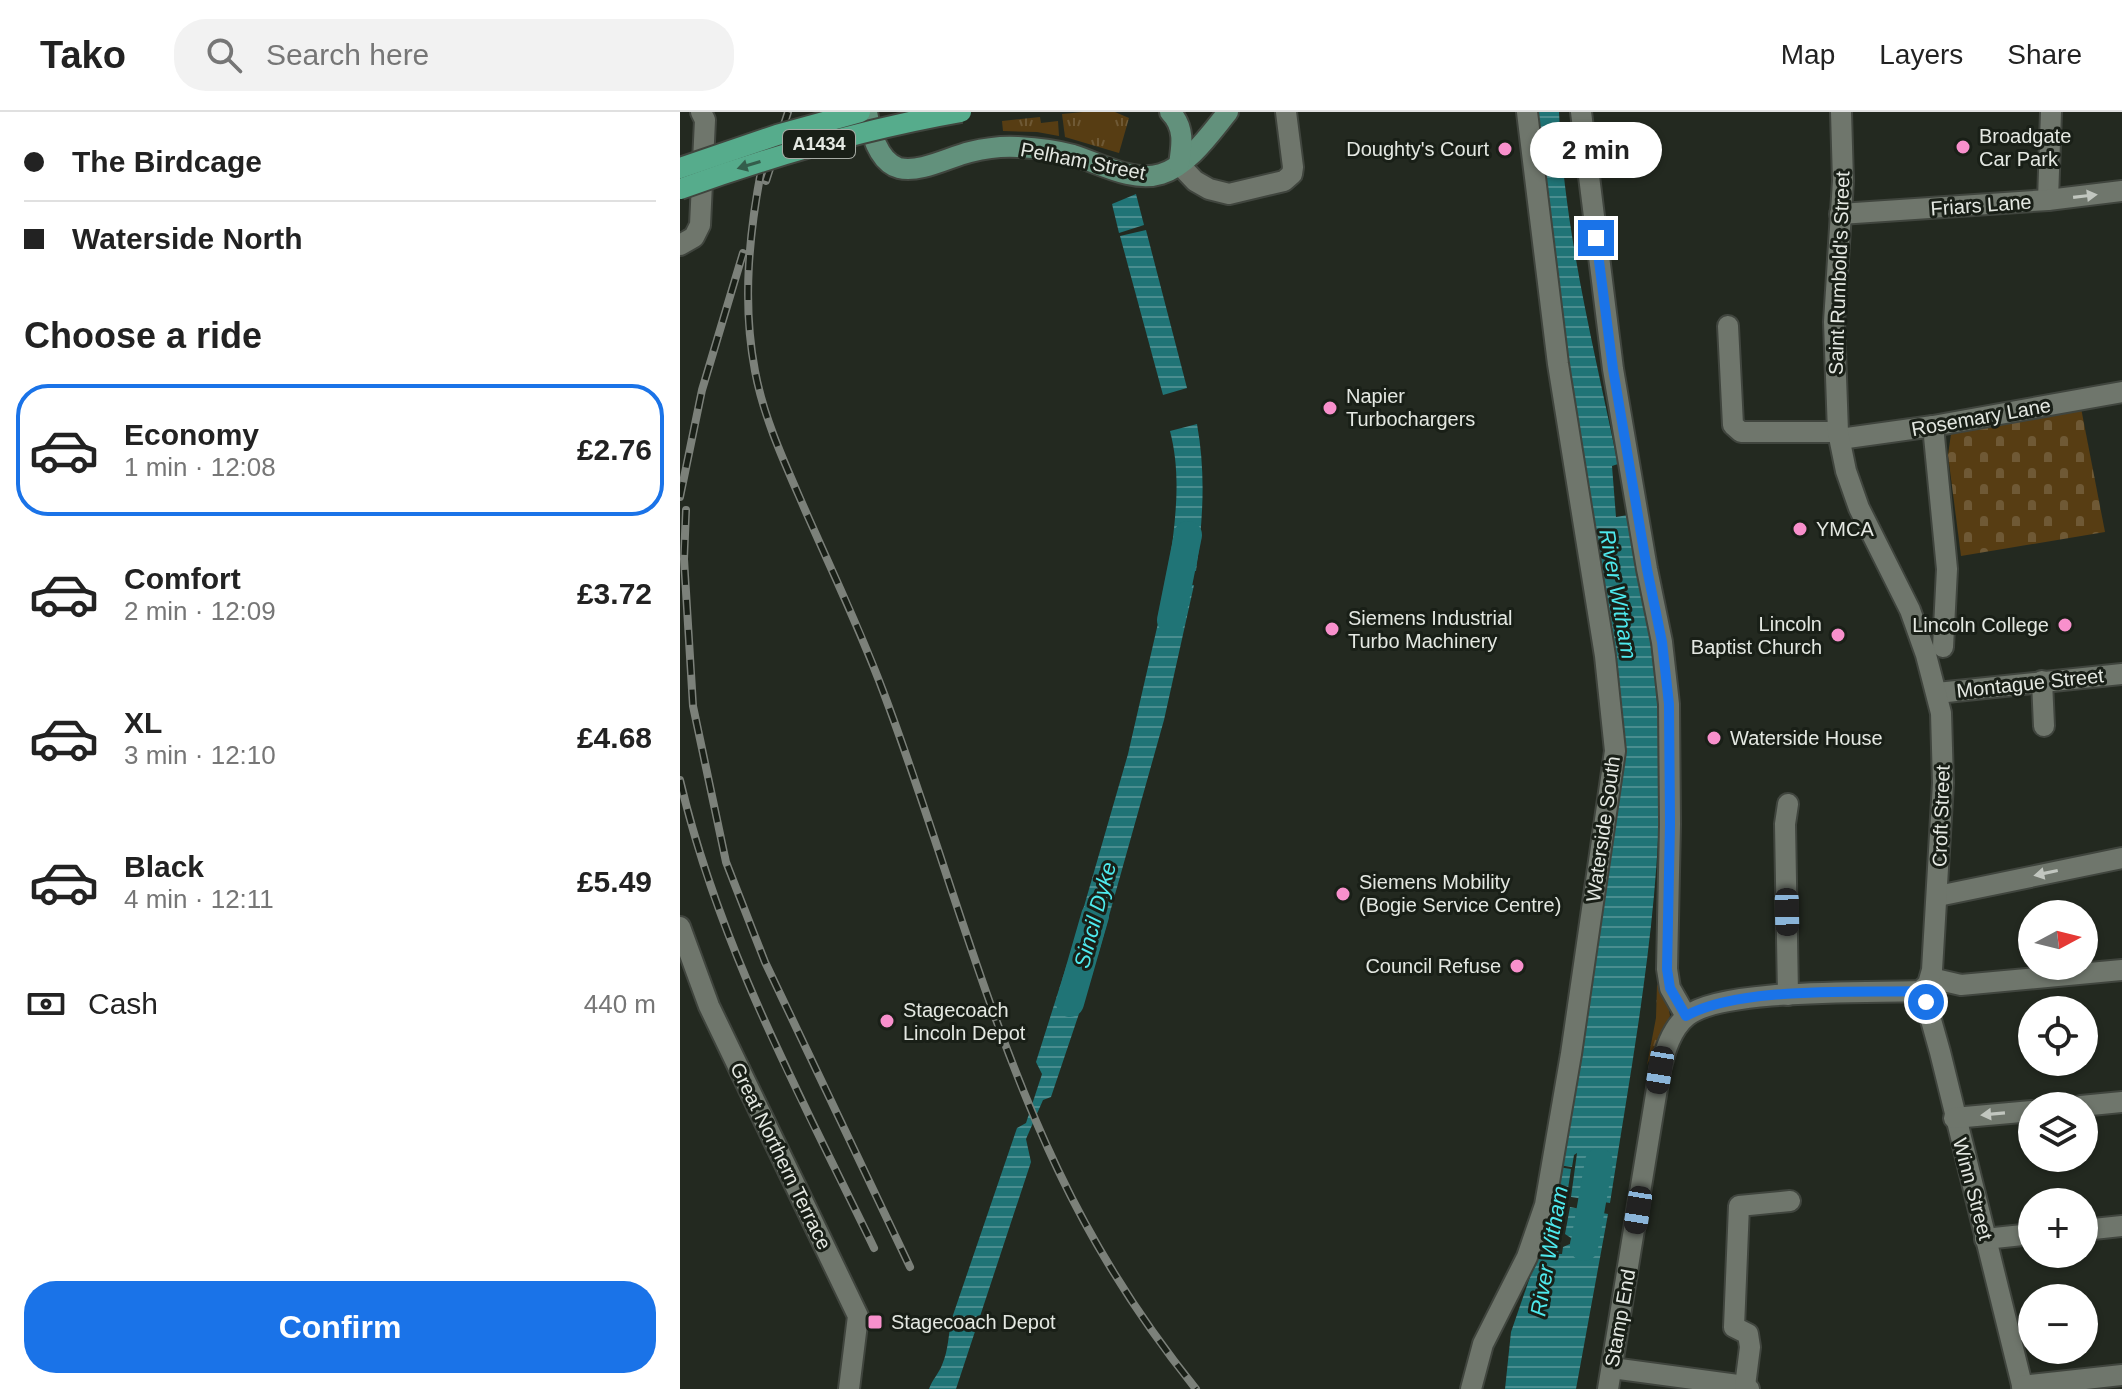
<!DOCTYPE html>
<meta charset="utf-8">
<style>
:root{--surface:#fff;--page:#f2f2f2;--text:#222;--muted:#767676;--line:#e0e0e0;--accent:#1a73e8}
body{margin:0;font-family:Helvetica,sans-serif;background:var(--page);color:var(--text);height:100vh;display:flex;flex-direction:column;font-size:30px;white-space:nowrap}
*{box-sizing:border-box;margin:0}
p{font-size:26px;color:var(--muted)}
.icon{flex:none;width:44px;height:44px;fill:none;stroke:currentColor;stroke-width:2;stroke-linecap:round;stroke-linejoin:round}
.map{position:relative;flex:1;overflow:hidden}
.sheet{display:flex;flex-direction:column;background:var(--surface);width:680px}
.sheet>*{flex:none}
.top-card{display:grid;align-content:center;height:176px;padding:0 24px;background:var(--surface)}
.needle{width:52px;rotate:83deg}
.controls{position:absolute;left:1338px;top:788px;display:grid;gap:16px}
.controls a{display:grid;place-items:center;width:80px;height:80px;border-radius:50%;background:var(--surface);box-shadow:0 2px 6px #0004;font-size:40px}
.end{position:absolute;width:36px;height:36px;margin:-18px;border:10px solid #1a73e8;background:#fff;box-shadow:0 0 0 4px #fff}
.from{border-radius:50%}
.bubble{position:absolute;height:56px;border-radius:28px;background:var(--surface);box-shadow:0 2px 6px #0004;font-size:26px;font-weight:700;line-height:56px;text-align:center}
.car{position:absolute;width:24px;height:48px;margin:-24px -12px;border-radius:10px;box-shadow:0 0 6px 2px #0007;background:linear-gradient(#222 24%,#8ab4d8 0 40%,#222 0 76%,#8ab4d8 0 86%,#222 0)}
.top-card b{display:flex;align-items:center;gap:28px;height:76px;font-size:30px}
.top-card b+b{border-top:2px solid var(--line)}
.top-card i{width:20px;height:20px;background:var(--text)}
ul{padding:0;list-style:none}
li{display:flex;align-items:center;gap:24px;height:132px;margin:0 16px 12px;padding:0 8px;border:4px solid transparent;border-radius:32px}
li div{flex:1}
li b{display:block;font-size:30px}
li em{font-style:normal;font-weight:700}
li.on{border-color:var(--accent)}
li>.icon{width:72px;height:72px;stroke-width:1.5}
h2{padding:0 24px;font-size:36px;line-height:96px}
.pay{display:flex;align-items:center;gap:20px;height:88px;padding:0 24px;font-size:30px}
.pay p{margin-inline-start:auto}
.primary-button{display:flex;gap:16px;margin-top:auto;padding:16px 24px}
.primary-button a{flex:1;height:92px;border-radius:32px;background:var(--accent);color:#fff;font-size:32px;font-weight:700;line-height:92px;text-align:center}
header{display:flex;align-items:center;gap:48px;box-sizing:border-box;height:112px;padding:0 40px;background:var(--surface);border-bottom:2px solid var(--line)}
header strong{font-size:38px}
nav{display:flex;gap:44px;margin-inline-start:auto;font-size:28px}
.search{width:560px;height:72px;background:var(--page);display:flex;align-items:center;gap:20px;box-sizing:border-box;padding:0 28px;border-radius:32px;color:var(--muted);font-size:30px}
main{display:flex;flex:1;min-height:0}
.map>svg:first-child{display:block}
.grass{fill:url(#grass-tufts)}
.cemetery{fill:url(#cemetery-stones)}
.water{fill:url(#water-rules)}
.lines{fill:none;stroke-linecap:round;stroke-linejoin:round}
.river{stroke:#207476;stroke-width:28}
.street-casing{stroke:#40453e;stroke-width:24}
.secondary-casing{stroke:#40453e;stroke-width:24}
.street{stroke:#6f766c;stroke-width:20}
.secondary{stroke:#62917c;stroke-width:20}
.rail-casing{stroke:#7c817a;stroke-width:8}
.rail{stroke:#191f17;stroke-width:5;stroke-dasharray:15;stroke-linecap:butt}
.primary-bridge-casing{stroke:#40453e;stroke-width:24;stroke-linecap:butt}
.primary-bridge{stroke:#56ac8c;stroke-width:20}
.oneway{fill:#345e4c}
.oneway2{fill:#c1c6bf}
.route{stroke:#1a73e8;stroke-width:10}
.poi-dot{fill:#f890cc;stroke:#191f17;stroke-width:3}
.labels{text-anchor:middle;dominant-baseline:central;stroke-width:6;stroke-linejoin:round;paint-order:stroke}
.shield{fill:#191f17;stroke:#a7aca5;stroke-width:2}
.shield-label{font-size:18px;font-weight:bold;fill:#e4e8e2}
.poi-label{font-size:20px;fill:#e4e8e2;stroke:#191f17;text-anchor:start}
.street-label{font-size:20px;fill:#e4e8e2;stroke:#191f17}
.water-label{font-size:22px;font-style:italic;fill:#4ee9ed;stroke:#191f17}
</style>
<header>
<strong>Tako</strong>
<div class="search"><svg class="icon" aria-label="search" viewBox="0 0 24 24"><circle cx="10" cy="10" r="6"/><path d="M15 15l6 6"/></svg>Search here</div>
<nav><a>Map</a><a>Layers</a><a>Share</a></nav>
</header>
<main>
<section class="sheet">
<div class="top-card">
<b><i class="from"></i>The Birdcage</b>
<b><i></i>Waterside North</b>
</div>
<h2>Choose a ride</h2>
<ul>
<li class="on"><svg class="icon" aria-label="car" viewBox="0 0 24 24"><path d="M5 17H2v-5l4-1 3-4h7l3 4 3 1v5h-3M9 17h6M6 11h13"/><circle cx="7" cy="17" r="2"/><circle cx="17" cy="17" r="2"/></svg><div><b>Economy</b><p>1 min · 12:08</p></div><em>£2.76</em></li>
<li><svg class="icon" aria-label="car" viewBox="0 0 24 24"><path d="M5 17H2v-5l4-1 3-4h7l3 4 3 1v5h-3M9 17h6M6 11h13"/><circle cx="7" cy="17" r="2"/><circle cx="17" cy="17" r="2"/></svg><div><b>Comfort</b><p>2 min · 12:09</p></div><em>£3.72</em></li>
<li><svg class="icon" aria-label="car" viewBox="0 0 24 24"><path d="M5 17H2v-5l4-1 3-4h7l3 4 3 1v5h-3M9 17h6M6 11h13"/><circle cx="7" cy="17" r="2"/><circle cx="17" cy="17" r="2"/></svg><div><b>XL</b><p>3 min · 12:10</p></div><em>£4.68</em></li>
<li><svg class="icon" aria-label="car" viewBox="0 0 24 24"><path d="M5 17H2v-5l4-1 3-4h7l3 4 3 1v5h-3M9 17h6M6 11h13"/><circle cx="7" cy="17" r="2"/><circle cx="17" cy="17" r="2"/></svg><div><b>Black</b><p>4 min · 12:11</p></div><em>£5.49</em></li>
</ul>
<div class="pay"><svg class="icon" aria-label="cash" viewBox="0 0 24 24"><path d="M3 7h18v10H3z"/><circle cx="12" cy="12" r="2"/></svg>Cash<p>440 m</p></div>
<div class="primary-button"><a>Confirm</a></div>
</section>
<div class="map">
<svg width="1442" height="1277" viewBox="0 0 1442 1277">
<defs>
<pattern id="grass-tufts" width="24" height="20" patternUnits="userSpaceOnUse" patternTransform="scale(2)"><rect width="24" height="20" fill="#573d13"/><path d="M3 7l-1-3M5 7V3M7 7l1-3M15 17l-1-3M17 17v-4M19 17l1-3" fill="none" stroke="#6f5935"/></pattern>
<pattern id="cemetery-stones" width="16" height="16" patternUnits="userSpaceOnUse" patternTransform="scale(2)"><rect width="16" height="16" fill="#573d13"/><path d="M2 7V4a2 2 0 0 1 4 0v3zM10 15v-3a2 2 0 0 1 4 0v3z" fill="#6f5935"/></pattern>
<pattern id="water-rules" width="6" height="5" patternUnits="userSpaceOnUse" patternTransform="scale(2)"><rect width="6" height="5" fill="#207476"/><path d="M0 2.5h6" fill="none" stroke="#4b8e90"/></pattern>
</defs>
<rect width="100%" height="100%" fill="#232920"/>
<g class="grass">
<path d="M 403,0 L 435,0 L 449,6 L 439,41 L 385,25 L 382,2 Z"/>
<path d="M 360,5 L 361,11 L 378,9 L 379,24 L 357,20 L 323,19 L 322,9 Z"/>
<path d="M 977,872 L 988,892 L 990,904 L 967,953 L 976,906 Z"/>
</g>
<path class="cemetery" d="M 1401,296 L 1425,420 L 1281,444 L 1268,343 L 1271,322 L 1279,316 Z"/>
<g class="water">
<path d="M 856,0 L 879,0 C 884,119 914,236 938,352 L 932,354 L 936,405 L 948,403 C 960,469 974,534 978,602 C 988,766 955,929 930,1091 L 891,1085 L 897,1041 L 894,1043 L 892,1055 L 878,1053 L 941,655 L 881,217 Z"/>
<path d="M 456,82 L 464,113 L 439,121 L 432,92 Z"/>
<path d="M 466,118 L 507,276 L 483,283 L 440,124 Z"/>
<path d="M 517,312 C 526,362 523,408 516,459 L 489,457 C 495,410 502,365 490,319 Z"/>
<path d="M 487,472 L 514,473 L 484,608 L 418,843 L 392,836 L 448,642 Z"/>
<path d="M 387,852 L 413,860 L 371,985 L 363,988 L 346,1027 L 351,1050 L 276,1277 L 249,1277 C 252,1268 259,1261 262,1253 C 269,1237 268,1222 272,1206 L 337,1016 L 346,1011 L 362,962 L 356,950 Z"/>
<path d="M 878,1055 L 891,1057 L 881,1123 L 875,1117 L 866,1120 Z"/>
<path d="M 890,1095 L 928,1102 L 896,1277 L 825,1277 L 831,1220 L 859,1139 L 864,1134 L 867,1122 L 875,1119 L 880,1124 L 878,1142 L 882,1142 L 883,1135 L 890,1132 L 891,1126 L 885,1122 Z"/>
</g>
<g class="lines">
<g class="river">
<path d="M 491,508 L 508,423"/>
<path d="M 390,891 L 415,804"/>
<path d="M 904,1135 L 919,1050"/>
</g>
<defs>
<g id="street">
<path d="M 901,0 L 933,257 L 967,457 L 982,530 L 989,592 L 990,712 L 987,857 L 990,876 L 1006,904"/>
<path d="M 499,52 L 515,69 L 529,77 L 549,82 L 604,69 L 612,62 L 613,55 L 606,0"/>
<path d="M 1368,88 L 1371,0"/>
<path d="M 1160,102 L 1368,88 L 1442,79"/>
<path d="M 0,133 L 14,125 L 20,113 L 25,8 L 21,0"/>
<path d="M 1048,214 L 1053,313 L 1061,320 L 1158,320"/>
<path d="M 1253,314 L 1267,457 L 1263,535"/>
<path d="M 1160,327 L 1253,314 L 1442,280"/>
<path d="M 1362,569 L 1364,614"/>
<path d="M 1257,581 L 1442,562"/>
<path d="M 1108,692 L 1105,712 L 1108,883"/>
<path d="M 1258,784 L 1442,746"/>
<path d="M 0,815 L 29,894 L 178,1204 L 169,1277"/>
<path d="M 1251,866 L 1281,873 L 1442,858"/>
<path d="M 1240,879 L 1246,890 L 1260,940 L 1343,1277"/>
<path d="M 1401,994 L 1442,990"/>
<path d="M 1274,1006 L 1352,999"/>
<path d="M 1404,1118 L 1442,1114"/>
<path d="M 1305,1127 L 1352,1122"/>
<path d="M 932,1256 L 1065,1274 L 1069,1277"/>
<path d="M 1065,1274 L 1070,1235 L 1068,1222 L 1054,1215 L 1059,1094 L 1110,1089"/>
<path d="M 1342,1274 L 1442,1263"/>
<path d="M 791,1277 L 803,1232 L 847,1145 L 865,1093 L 891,942 L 935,639 L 925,544 L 878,252 L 847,0"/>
<path d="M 928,1277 L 980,958 C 985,939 991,917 1007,904 C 1042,876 1190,881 1240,879 L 1248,872 L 1252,858 L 1263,671 L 1261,601 L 1246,543 L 1230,498 L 1179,396 L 1166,359 L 1158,320 L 1154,210 L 1163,69 L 1161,0"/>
</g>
<g id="secondary">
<path d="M 187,0 C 190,18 198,50 219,56 C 241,61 269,45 290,40 C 306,36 322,34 338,35 C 357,36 375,38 393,43 C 419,51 453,71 481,62 C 509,53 530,22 548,0"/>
<path d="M 490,0 C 505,15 502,33 499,52"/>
</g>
</defs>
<use href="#street" class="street-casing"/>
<use href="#secondary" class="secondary-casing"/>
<use href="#street" class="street"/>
<use href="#secondary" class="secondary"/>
<defs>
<g id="rail">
<path d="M 82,54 C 69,121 62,191 75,259 C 83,302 101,343 119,384 C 147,449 178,512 203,579 C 263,738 305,904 378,1058 C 415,1136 462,1210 516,1277"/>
<path d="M 86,69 L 108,0"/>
<path d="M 0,385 L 22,278 L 63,141"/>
<path d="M 6,398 L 4,447 L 13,594 L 46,750 L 85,850 L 230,1155"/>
<path d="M 0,668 C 39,835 120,983 194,1136"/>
</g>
</defs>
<use href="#rail" class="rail-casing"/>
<use href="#rail" class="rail"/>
<defs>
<g id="primary-bridge">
<path d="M 0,56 L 97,23 L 180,0"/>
<path d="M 0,77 C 92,44 184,17 281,0"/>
</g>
</defs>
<use href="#primary-bridge" class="primary-bridge-casing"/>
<use href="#primary-bridge" class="primary-bridge"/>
</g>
<defs><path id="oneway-solid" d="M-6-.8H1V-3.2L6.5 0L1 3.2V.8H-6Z" transform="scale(2)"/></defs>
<use class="oneway" href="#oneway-solid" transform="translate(69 53) rotate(163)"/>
<g class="oneway2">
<use href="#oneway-solid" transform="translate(1405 84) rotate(-7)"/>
<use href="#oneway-solid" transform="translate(1366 761) rotate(168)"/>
<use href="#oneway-solid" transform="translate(1313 1002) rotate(175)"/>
</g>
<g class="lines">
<path class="route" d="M 916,126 L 933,257 L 967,457 L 982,530 L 989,592 L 990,712 L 987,857 L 990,876 L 1006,904 C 1059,874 1177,881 1240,879 L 1246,890"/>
</g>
<g class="poi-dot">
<circle cx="1283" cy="35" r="8"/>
<circle cx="825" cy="37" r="8"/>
<circle cx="650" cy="296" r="8"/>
<circle cx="1120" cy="417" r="8"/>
<circle cx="1385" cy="513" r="8"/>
<circle cx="652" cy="517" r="8"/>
<circle cx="1158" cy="523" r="8"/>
<circle cx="1034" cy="626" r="8"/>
<circle cx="663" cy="782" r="8"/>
<circle cx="837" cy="854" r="8"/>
<circle cx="207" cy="909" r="8"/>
<rect x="187" y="1202" width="16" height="16" rx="4"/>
</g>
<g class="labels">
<rect class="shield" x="103" y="18" width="72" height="28" rx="6"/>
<g class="shield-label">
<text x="139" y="32">A1434</text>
</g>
<g class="poi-label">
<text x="1299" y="24">Broadgate<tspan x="1299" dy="23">Car Park</tspan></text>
<text x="809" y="37" text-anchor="end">Doughty's Court</text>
<text x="666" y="284">Napier<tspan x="666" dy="23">Turbochargers</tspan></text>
<text x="1136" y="417">YMCA</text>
<text x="668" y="506">Siemens Industrial<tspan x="668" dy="23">Turbo Machinery</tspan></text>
<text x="1142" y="512" text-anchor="end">Lincoln<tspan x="1142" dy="23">Baptist Church</tspan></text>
<text x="1369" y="513" text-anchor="end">Lincoln College</text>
<text x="1050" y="626">Waterside House</text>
<text x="679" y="770">Siemens Mobility<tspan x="679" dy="23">(Bogie Service Centre)</tspan></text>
<text x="821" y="854" text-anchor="end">Council Refuse</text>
<text x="223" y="898">Stagecoach<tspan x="223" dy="23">Lincoln Depot</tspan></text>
<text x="211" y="1210">Stagecoach Depot</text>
</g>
<g class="street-label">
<text transform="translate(403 49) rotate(11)">Pelham Street</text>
<text transform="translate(1301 93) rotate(-4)">Friars Lane</text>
<text transform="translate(1159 161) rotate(-88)">Saint Rumbold's Street</text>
<text transform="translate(1301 305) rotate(-10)">Rosemary Lane</text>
<text transform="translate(1350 571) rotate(-6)">Montague Street</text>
<text transform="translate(1261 704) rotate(-88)">Croft Street</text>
<text transform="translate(923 717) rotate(-82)">Waterside South</text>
<text transform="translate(101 1044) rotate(64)">Great Northern Terrace</text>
<text transform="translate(1293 1077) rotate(75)">Winn Street</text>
<text transform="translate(940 1206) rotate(-80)">Stamp End</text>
</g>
<g class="water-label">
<text transform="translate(938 482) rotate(80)">River Witham</text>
<text transform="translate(415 803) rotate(-75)">Sincil Dyke</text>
<text transform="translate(869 1139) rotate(-80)">River Witham</text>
</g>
</g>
</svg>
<div class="controls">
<a><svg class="needle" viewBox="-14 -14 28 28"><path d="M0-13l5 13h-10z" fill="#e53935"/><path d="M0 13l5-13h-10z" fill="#767676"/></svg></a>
<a><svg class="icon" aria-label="locate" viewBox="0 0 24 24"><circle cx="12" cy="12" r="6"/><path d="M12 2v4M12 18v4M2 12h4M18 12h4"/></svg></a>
<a><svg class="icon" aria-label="layers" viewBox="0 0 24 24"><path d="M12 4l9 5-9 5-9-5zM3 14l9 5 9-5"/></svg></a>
<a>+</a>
<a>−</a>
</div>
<i class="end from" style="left:1246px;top:890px"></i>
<i class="end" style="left:916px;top:126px"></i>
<div class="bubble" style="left:850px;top:10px;width:132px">2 min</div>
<i class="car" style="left:1107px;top:800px;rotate:179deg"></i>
<i class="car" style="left:980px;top:958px;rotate:189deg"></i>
<i class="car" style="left:958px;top:1098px;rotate:189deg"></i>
</div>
</main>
